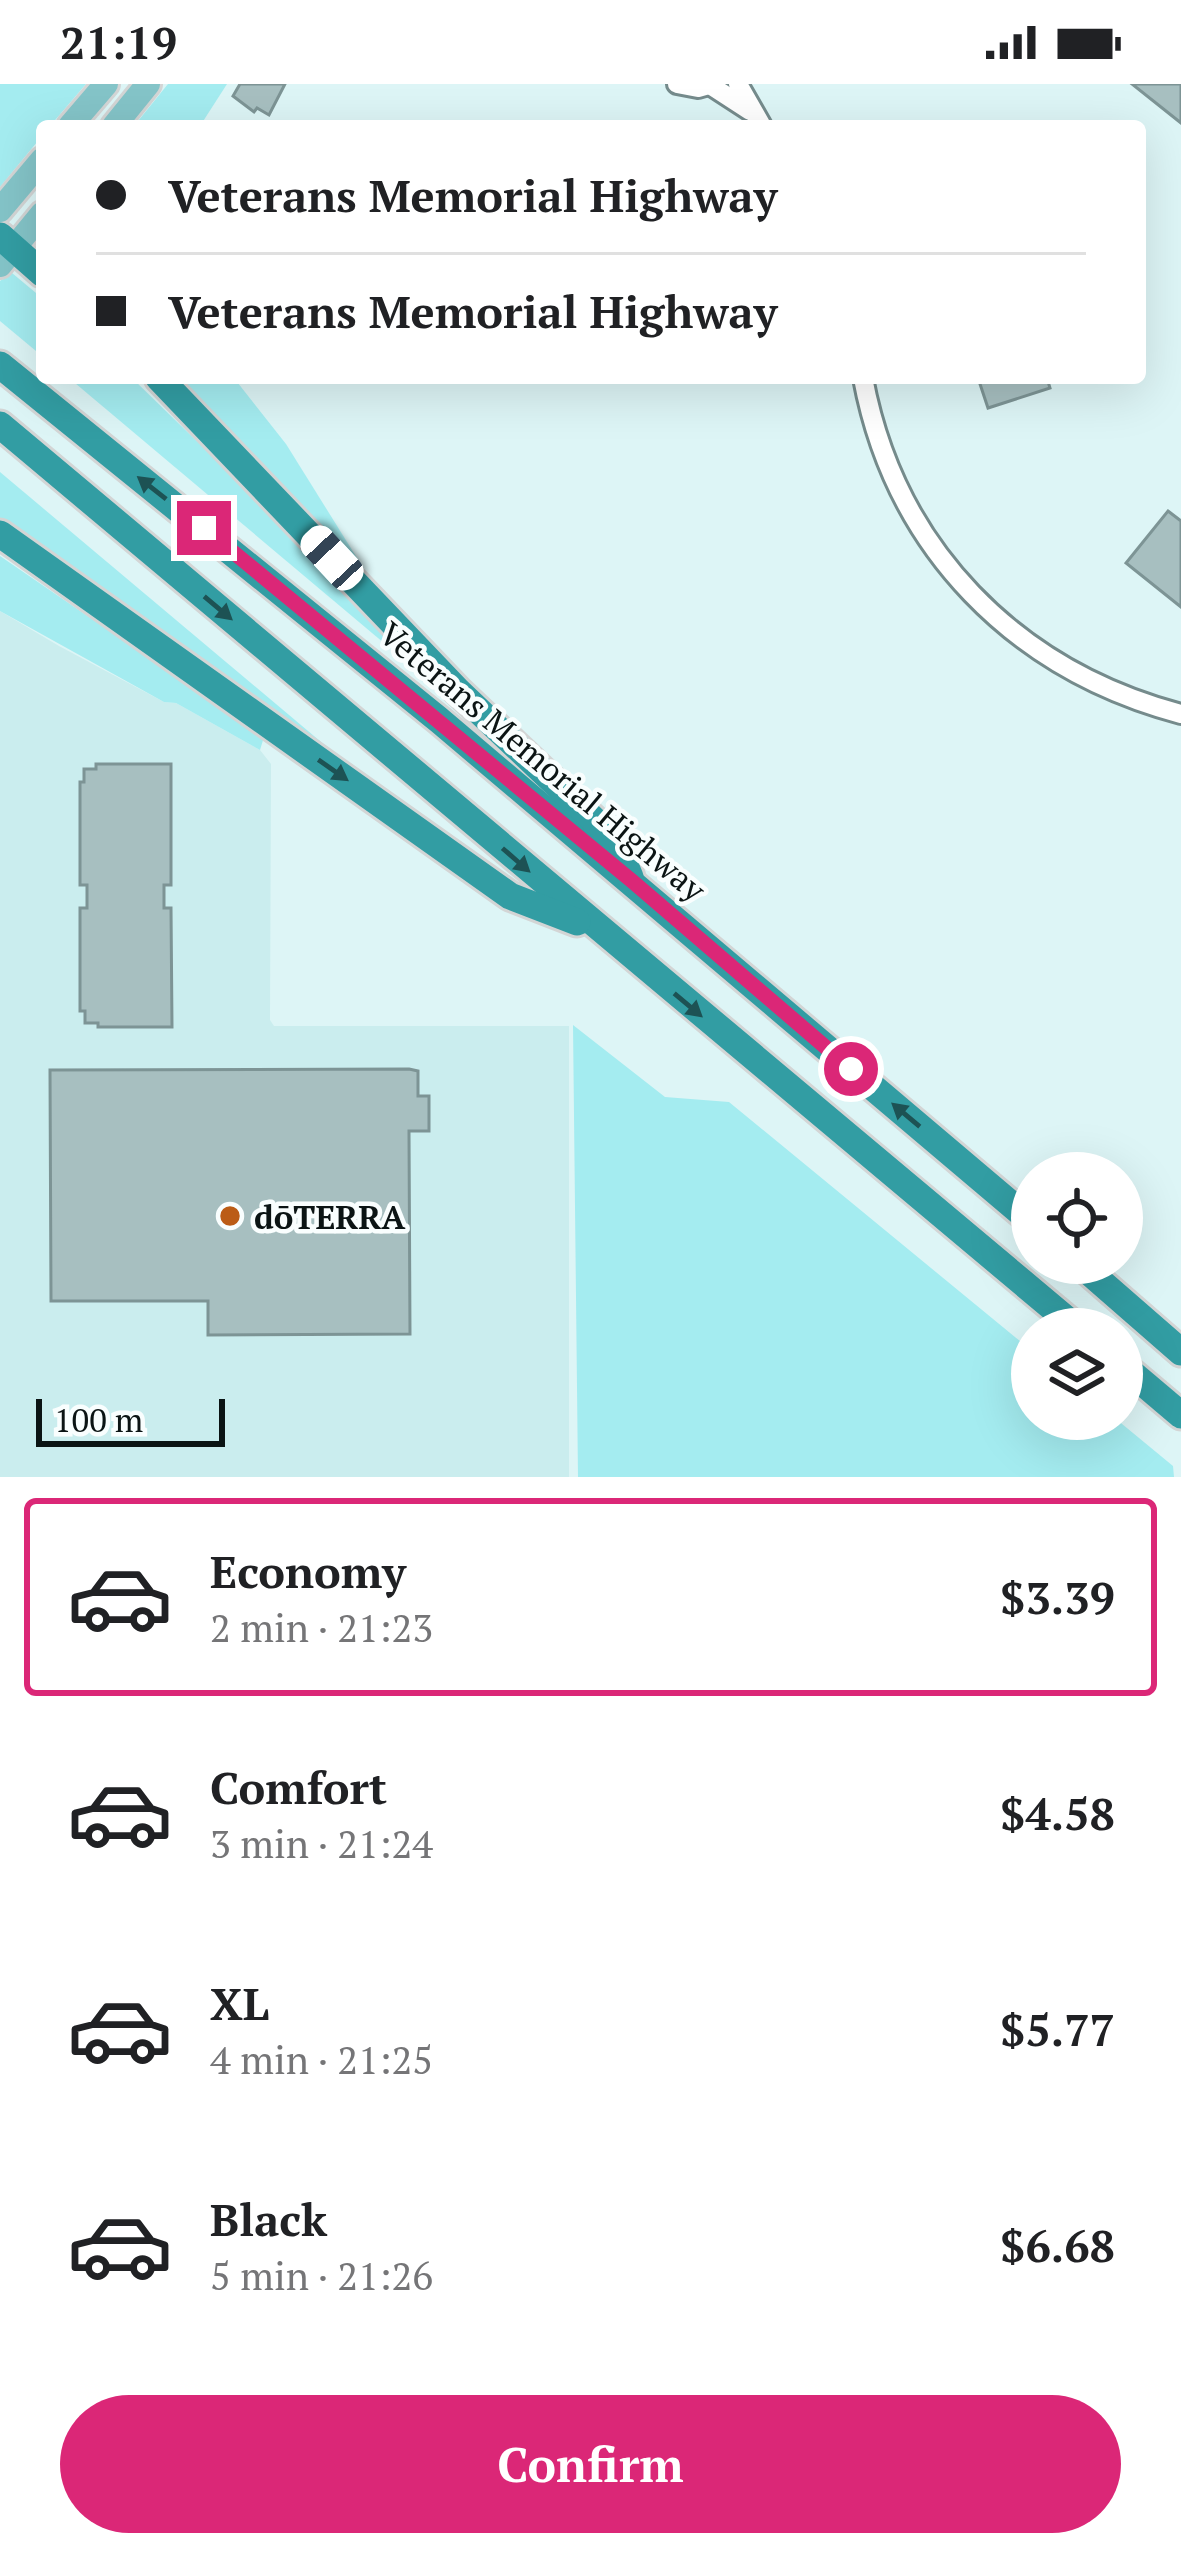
<!DOCTYPE html>
<meta charset="utf-8">
<style>
:root{--surface:#fff;--page:#f2f2f2;--text:#202124;--muted:#757577;--line:#e0e0e0;--accent:#db2777}
body{margin:0;font-family:"PT Serif",serif;background:var(--page);color:var(--text);height:100vh;display:flex;flex-direction:column;font-size:45px;white-space:nowrap}
*{box-sizing:border-box;margin:0}
p{font-size:39px;color:var(--muted)}
.icon{flex:none;width:66px;height:66px;fill:none;stroke:currentColor;stroke-width:2;stroke-linecap:round;stroke-linejoin:round}
.map{position:relative;height:1393px;overflow:hidden}
.details{display:flex;flex-direction:column;background:var(--surface);flex:1}
.details>*{flex:none}
.hud{position:absolute;left:36px;top:36px;width:1110px;height:264px;border-radius:12px;box-shadow:0 12px 48px #0002;display:grid;align-content:center;height:264px;padding:0 60px;background:var(--surface)}
.fabs{position:absolute;left:1011px;top:1068px;display:grid;gap:24px}
.fabs a{display:grid;place-items:center;width:132px;height:132px;border-radius:50%;background:var(--surface);box-shadow:0 12px 48px #0002;font-size:60px}
.scale{position:absolute;left:36px;bottom:30px;width:189px;box-sizing:border-box;padding-left:12px;border:6px solid #0b1414;border-top:0;font-size:33px;line-height:42px;white-space:nowrap;color:#0b1414;-webkit-text-stroke:9px #f9fefe;paint-order:stroke}
.end{position:absolute;width:54px;height:54px;margin:-27px;border:15px solid #db2777;background:#fff;box-shadow:0 0 0 6px #fff}
.from{border-radius:50%}
.car{position:absolute;width:36px;height:72px;margin:-36px -18px;border-radius:15px;box-shadow:0 0 9px 3px #0007;background:linear-gradient(#fff 24%,#345 0 40%,#fff 0 76%,#345 0 86%,#fff 0)}
.hud b{display:flex;align-items:center;gap:42px;height:114px;font-size:45px}
.hud b+b{border-top:3px solid var(--line)}
.hud i{width:30px;height:30px;background:var(--text)}
ul{padding:21px 0 0;list-style:none}
li{display:flex;align-items:center;gap:36px;height:198px;margin:0 24px 18px;padding:0 36px;border:6px solid transparent;border-radius:12px}
li div{flex:1}
li b{display:block;font-size:45px}
li em{font-style:normal;font-weight:800}
li.active{border-color:var(--accent)}
li>.icon{width:108px;height:108px;stroke-width:1.5}
.primary-button{display:flex;gap:24px;margin-top:auto;padding:24px 60px}
.primary-button a{flex:1;height:138px;border-radius:72px;background:var(--accent);color:#fff;font-size:48px;font-weight:800;line-height:138px;text-align:center}
.status{display:flex;justify-content:space-between;align-items:center;height:84px;padding:0 60px;background:var(--surface);direction:ltr}
.status svg{height:33px;fill:currentColor}
.map>svg:first-child{display:block}
.built{fill:#caedee}
.green{fill:#a4ecf0}
.building{fill:#a7bfc0;stroke:#7d9495;stroke-width:3}
.lines{fill:none;stroke-linecap:round;stroke-linejoin:round}
.minor-casing{stroke:#758b8c;stroke-width:24}
.major-casing{stroke:#d3d5d5;stroke-width:30}
.highway-casing{stroke:#d3d5d5;stroke-width:33}
.minor{stroke:#fff;stroke-width:18}
.major{stroke:#84c4c8;stroke-width:24}
.highway{stroke:#329da3;stroke-width:27}
.oneway{fill:#1d5254}
.route{stroke:#db2777;stroke-width:15}
.poi-dot{fill:#bb5c16;stroke:#f9fefe;stroke-width:4.5}
.labels{text-anchor:middle;dominant-baseline:central;stroke-width:9;stroke-linejoin:round;paint-order:stroke}
.street-label{font-size:33px;fill:#0b1414;stroke:#f9fefe}
.poi-label{font-size:33px;font-weight:bold;fill:#0b1414;stroke:#f9fefe;text-anchor:start}
</style>
<div class="status"><b>21:19</b><svg viewBox="0 0 49 12"><path d="M0 12V9h3v3zM5 12V6h3v6zM10 12V3h3v9zM15 12V0h3v12zM26 1h20v11H26zM47 4h2v5h-2z"/></svg></div>
<div class="map">
<svg width="1181" height="1393" viewBox="0 0 1181 1393">
<rect width="100%" height="100%" fill="#ddf5f6"/>
<path class="built" d="M 0,527 L 59,562 L 164,618 L 176,619 L 260,666 L 271,680 L 270,936 L 274,942 L 569,942 L 569,1393 L 0,1393 Z"/>
<g class="green">
<path d="M 0,0 L 86,0 L 50,42 L 42,42 L 42,52 L 0,103 Z"/>
<path d="M 168,0 L 227,0 L 200,42 L 134,42 Z"/>
<path d="M 12,189 L 42,214 L 42,272 L 0,237 L 0,197 Z"/>
<path d="M 69,294 L 132,294 L 434,588 L 485,644 Z"/>
<path d="M 170,294 L 234,294 L 286,360 L 372,498 L 368,501 Z"/>
<path d="M 0,388 L 352,684 L 0,442 Z"/>
<path d="M 0,472 L 264,653 L 260,666 L 176,619 L 164,618 L 0,527 Z"/>
<path d="M 573,941 L 665,1013 L 729,1018 L 1032,1267 L 1032,1335 L 1116,1335 L 1173,1382 L 1174,1393 L 578,1393 Z"/>
</g>
<g class="building">
<path d="M 240,0 L 285,0 L 269,31 L 257,24 L 254,28 L 233,12 Z"/>
<path d="M 1132,0 L 1181,0 L 1181,39 Z"/>
<path d="M 978,294 L 1047,294 L 1050,304 L 988,324 Z"/>
<path d="M 1168,427 L 1181,437 L 1181,523 L 1126,479 Z"/>
<path d="M 96,680 L 171,680 L 171,801 L 164,801 L 164,824 L 171,824 L 172,943 L 98,943 L 98,939 L 85,939 L 85,927 L 80,927 L 80,824 L 87,824 L 87,801 L 80,801 L 80,698 L 84,698 L 84,685 L 96,685 Z"/>
<path d="M 409,985 L 418,987 L 418,1012 L 429,1012 L 429,1047 L 409,1047 L 410,1250 L 208,1251 L 208,1217 L 51,1217 L 50,986 Z"/>
</g>
<g class="lines">
<defs>
<g id="minor">
<path d="M 677,0 L 698,4 L 712,0"/>
<path d="M 738,0 L 762,42"/>
<path d="M 710,1 L 750,27"/>
<path d="M 863,294 C 895,465 1015,586 1181,630"/>
</g>
<g id="major">
<path d="M 70,42 L 106,0"/>
<path d="M 114,42 L 148,0"/>
<path d="M 0,126 L 42,76"/>
<path d="M 0,181 L 42,130"/>
</g>
<g id="highway">
<path d="M 0,152 L 42,189"/>
<path d="M 0,281 L 439,636 L 1032,1138"/>
<path d="M 159,294 L 458,607 L 615,756 L 630,793"/>
<path d="M 0,341 L 1078,1245"/>
<path d="M 0,450 L 510,812 L 577,838"/>
<path d="M 1079,1179 L 1181,1268"/>
<path d="M 1122,1281 L 1181,1331"/>
</g>
</defs>
<use href="#minor" class="minor-casing"/>
<use href="#major" class="major-casing"/>
<use href="#highway" class="highway-casing"/>
<use href="#minor" class="minor"/>
<use href="#major" class="major"/>
<use href="#highway" class="highway"/>
</g>
<defs><path id="oneway-solid" d="M-6-.8H1V-3.2L6.5 0L1 3.2V.8H-6Z" transform="scale(3)"/></defs>
<g class="oneway">
<use href="#oneway-solid" transform="translate(152 404) rotate(-142)"/>
<use href="#oneway-solid" transform="translate(218 524) rotate(40)"/>
<use href="#oneway-solid" transform="translate(333 686) rotate(35)"/>
<use href="#oneway-solid" transform="translate(516 776) rotate(41)"/>
<use href="#oneway-solid" transform="translate(688 921) rotate(40)"/>
<use href="#oneway-solid" transform="translate(906 1031) rotate(-140)"/>
</g>
<g class="lines">
<path class="route" d="M 204,444 L 632,797 L 851,985"/>
</g>
<circle class="poi-dot" cx="230" cy="1132" r="12"/>
<g class="labels">
<g class="street-label">
<text transform="translate(543 677) rotate(40)">Veterans Memorial Highway</text>
</g>
<g class="poi-label">
<text x="254" y="1132">dōTERRA</text>
</g>
</g>
</svg>
<div class="fabs">
<a><svg class="icon" aria-label="locate" viewBox="0 0 24 24"><circle cx="12" cy="12" r="6"/><path d="M12 2v4M12 18v4M2 12h4M18 12h4"/></svg></a>
<a><svg class="icon" aria-label="layers" viewBox="0 0 24 24"><path d="M12 4l9 5-9 5-9-5zM3 14l9 5 9-5"/></svg></a>
</div>
<div class="scale">100 m</div>
<i class="end from" style="left:851px;top:985px"></i>
<i class="end" style="left:204px;top:444px"></i>
<i class="car" style="left:332px;top:474px;rotate:317deg"></i>
<div class="hud">
<b><i class="from"></i>Veterans Memorial Highway</b>
<b><i></i>Veterans Memorial Highway</b>
</div>
</div>
<section class="details">
<ul>
<li class="active"><svg class="icon" aria-label="car" viewBox="0 0 24 24"><path d="M5 17H2v-5l4-1 3-4h7l3 4 3 1v5h-3M9 17h6M6 11h13"/><circle cx="7" cy="17" r="2"/><circle cx="17" cy="17" r="2"/></svg><div><b>Economy</b><p>2 min · 21:23</p></div><em>$3.39</em></li>
<li><svg class="icon" aria-label="car" viewBox="0 0 24 24"><path d="M5 17H2v-5l4-1 3-4h7l3 4 3 1v5h-3M9 17h6M6 11h13"/><circle cx="7" cy="17" r="2"/><circle cx="17" cy="17" r="2"/></svg><div><b>Comfort</b><p>3 min · 21:24</p></div><em>$4.58</em></li>
<li><svg class="icon" aria-label="car" viewBox="0 0 24 24"><path d="M5 17H2v-5l4-1 3-4h7l3 4 3 1v5h-3M9 17h6M6 11h13"/><circle cx="7" cy="17" r="2"/><circle cx="17" cy="17" r="2"/></svg><div><b>XL</b><p>4 min · 21:25</p></div><em>$5.77</em></li>
<li><svg class="icon" aria-label="car" viewBox="0 0 24 24"><path d="M5 17H2v-5l4-1 3-4h7l3 4 3 1v5h-3M9 17h6M6 11h13"/><circle cx="7" cy="17" r="2"/><circle cx="17" cy="17" r="2"/></svg><div><b>Black</b><p>5 min · 21:26</p></div><em>$6.68</em></li>
</ul>
<div class="primary-button"><a>Confirm</a></div>
</section>
